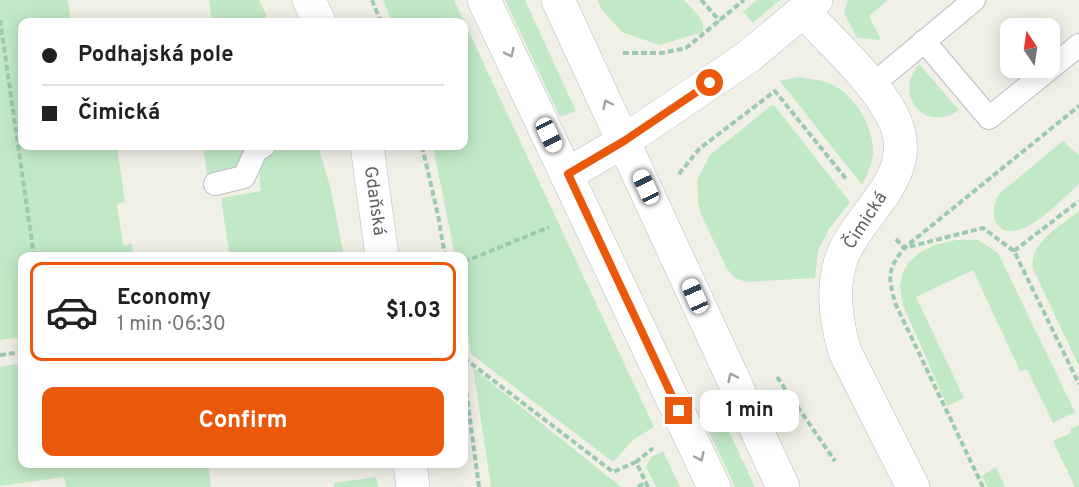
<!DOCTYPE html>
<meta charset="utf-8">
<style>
:root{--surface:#fff;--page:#f6f6f6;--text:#202124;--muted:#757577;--line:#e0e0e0;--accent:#ea580c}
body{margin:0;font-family:Overpass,sans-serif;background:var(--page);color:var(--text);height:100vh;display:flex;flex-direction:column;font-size:22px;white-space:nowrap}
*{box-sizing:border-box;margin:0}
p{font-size:20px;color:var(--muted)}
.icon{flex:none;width:33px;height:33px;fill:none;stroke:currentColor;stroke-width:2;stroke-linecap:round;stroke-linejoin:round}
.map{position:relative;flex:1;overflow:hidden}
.panel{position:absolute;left:18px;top:252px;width:450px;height:216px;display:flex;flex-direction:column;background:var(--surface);border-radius:12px;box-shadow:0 3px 15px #0003}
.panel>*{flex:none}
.top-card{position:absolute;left:18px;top:18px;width:450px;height:132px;border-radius:12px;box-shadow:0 3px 15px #0003;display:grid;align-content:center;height:132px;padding:0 24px;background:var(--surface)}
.needle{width:39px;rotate:347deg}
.controls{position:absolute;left:1000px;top:18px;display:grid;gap:12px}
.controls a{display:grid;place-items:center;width:60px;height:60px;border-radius:12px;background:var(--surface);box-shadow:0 3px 15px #0003;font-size:30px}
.end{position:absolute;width:27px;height:27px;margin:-14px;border:8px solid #ea580c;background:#fff;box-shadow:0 0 0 3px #fff}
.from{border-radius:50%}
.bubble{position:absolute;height:42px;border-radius:12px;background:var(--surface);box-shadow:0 3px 15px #0003;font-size:20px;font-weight:700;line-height:42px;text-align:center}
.car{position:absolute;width:18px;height:36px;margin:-18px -9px;border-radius:8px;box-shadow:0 0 4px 2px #0007;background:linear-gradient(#fff 24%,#345 0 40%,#fff 0 76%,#345 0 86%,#fff 0)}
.top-card b{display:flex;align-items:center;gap:21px;height:57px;font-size:22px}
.top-card b+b{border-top:2px solid var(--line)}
.top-card i{width:15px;height:15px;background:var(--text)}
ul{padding:10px 0 0;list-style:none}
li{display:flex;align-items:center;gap:18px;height:99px;margin:0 12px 9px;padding:0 12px;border:3px solid transparent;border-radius:12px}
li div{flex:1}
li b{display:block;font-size:22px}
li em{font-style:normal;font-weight:700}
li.current{border-color:var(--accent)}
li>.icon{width:54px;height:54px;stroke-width:1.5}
.primary-button{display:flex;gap:12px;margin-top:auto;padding:12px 24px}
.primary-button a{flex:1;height:69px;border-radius:12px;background:var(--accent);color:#fff;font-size:24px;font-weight:700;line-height:69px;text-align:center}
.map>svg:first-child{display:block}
.green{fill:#c2e9c7}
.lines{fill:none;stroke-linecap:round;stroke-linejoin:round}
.service-casing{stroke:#bbbdc2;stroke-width:24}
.minor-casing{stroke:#bbbdc2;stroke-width:34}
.tertiary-casing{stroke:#bbbdc2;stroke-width:34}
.path{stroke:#9bcaae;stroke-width:4;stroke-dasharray:6 3;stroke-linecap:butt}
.service{stroke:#fff;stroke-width:22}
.minor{stroke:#fff;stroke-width:33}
.tertiary{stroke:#fff;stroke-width:33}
.oneway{stroke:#9ea0a4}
.route{stroke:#ea580c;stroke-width:8}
.labels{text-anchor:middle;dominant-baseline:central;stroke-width:4.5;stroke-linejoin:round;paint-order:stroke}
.street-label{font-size:18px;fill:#5e6167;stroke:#fff}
</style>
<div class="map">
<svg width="1079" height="487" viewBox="0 0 1079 487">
<rect width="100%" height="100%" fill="#f1f0e7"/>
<g class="green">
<path d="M 0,0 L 68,0 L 71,22 L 22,22 L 22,146 L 119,146 L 117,146 L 125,202 L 117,204 L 123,245 L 132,244 L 133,256 L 22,256 L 22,337 L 0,340 Z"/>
<path d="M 209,0 L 259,0 L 267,16 L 263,22 L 212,22 Z"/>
<path d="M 383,0 L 454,0 L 654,427 L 634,439 L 613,462 L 471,354 L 464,311 L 464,256 L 455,256 L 433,146 L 464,146 L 464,22 L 392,22 Z"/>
<path d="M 505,0 L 525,0 L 576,111 L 560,117 Z"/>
<path d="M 597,0 L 684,0 C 692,9 706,20 703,32 L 659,45 L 622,32 L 602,10 Z"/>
<path d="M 757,0 L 780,0 L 753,23 L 743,12 Z"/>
<path d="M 848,0 L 888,0 L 869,16 L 881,40 L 857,38 L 844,13 Z"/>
<path d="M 919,64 L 959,110 C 926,134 892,96 919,64 Z"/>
<path d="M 798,77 C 811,79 823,80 835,86 C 857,99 874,128 873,154 C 872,165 867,175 862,185 L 780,81 Z"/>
<path d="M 772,105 L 775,106 L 850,202 L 829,229 L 818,251 L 815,278 L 746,282 L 735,278 L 727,269 L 700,212 L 698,202 L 697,180 L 710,155 Z"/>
<path d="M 1063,141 L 1079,155 L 1079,184 C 1060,200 1029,238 1003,230 C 990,220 992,206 1000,193 Z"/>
<path d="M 203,146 L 251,146 L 237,169 L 207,174 Z"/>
<path d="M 278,146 L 318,146 L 330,186 L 344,256 L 223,256 L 223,254 L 229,252 L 221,198 L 261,191 C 258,170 259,158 278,146 Z"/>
<path d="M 1079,211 L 1079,366 L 1033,269 C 1028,243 1062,225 1079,211 Z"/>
<path d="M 956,240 L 978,240 L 998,253 L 1075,412 L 1053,423 L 1027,369 L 1020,371 L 973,270 L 916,297 L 964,398 L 947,406 L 903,305 L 900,286 L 903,273 L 908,263 L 919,253 L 934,245 Z"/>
<path d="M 22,363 L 22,464 L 208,464 L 211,487 L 66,487 L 64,477 L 0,486 L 0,367 Z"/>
<path d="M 473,368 L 621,487 L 491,487 Z"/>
<path d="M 724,421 L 755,487 L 735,487 L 707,428 Z"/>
<path d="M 1079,425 L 1079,487 L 1075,487 L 1053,441 L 1071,433 L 1070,429 Z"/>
<path d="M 663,451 L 680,487 L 656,487 L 646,467 L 651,457 Z"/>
<path d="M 996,467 L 1005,487 L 987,487 L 982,476 Z"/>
<path d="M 376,477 L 378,487 L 334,487 L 334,483 Z"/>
</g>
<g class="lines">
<defs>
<g id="service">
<path d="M 924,41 L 989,118 L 1079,45"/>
<path d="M 871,86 L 974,0"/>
<path d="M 215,184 L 244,177 L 256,151 L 264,146"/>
</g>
<g id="minor">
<path d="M 309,0 L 319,22"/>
<path d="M 803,11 C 831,41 873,79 892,115 C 923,174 861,209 842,257 C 831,287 836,322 845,352 L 913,487"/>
<path d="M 367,146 L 382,256"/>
<path d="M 568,174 L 624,141 L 748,57 L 816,0"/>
<path d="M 410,464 L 413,487"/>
</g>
<g id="tertiary">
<path d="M 484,0 L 714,487"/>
<path d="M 558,0 L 783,487"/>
</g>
</defs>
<use href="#service" class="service-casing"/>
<use href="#minor" class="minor-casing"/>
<use href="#tertiary" class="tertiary-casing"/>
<g class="path">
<path d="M 372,0 L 381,22"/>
<path d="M 701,0 L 720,21"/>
<path d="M 0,20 L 34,256"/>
<path d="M 623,53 L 662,53 L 686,48 L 744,0"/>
<path d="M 422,146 L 438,215 L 445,256"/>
<path d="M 679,174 L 699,149 L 775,91 L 847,180"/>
<path d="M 896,239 L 904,248 L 983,228 L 1014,251 L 1079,384"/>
<path d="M 1014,251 L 1079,201"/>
<path d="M 464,262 L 549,227"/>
<path d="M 0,355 L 22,352"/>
<path d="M 464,358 L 613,472 L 636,462"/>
<path d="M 464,374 L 479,487"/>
<path d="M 777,377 L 835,461"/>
<path d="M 638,487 L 646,482"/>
<path d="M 648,487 L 636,462 L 653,448"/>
<path d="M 983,487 L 895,303 C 888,275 887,271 904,248 L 1079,106"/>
</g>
<use href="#service" class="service"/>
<use href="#minor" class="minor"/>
<use href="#tertiary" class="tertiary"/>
</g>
<defs><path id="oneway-chevron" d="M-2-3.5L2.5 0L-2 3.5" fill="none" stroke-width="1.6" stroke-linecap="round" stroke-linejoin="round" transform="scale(1.5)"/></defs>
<g class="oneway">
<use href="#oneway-chevron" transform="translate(510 53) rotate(64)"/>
<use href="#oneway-chevron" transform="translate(607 104) rotate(-115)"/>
<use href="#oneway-chevron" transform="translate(732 377) rotate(-115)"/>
<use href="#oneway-chevron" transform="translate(700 457) rotate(65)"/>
</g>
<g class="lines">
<path class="route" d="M 679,411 L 568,174 L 624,141 L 710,83"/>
</g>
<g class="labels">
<g class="street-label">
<text transform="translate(374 201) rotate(82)">Gdaňská</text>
<text transform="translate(866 221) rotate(-57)">Čimická</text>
</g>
</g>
</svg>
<div class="controls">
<a><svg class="needle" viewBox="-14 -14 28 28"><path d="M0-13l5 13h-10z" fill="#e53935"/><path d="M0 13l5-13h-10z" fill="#757577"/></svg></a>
</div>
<i class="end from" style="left:710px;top:83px"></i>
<i class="end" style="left:679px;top:411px"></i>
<div class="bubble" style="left:700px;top:390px;width:99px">1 min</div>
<i class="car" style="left:549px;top:135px;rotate:154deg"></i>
<i class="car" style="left:646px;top:187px;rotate:335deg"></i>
<i class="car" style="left:695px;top:296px;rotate:336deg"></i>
<div class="top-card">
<b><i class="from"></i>Podhajská pole</b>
<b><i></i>Čimická</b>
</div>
<section class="panel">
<ul>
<li class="current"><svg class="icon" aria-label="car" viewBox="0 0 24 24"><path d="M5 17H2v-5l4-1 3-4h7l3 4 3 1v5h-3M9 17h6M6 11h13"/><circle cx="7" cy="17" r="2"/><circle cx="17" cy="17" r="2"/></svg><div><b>Economy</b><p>1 min · 06:30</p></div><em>$1.03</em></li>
</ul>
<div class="primary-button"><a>Confirm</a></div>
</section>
</div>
